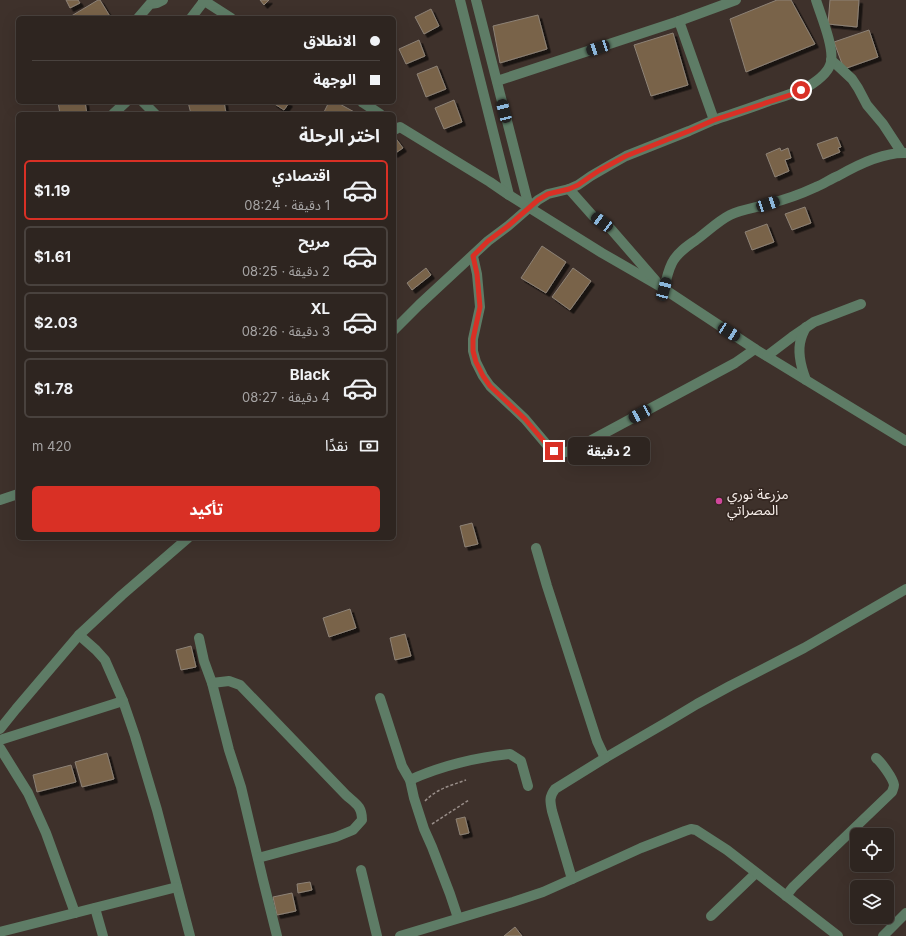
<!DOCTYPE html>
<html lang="ar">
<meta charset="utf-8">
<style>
:root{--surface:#2e2520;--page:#3a312d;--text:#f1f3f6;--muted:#a7a5a5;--line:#49423e;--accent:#d93025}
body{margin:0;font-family:Inter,"Noto Sans Arabic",sans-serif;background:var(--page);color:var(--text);direction:rtl;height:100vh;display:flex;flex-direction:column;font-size:15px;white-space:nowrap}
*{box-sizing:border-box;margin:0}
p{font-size:13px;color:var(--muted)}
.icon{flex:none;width:22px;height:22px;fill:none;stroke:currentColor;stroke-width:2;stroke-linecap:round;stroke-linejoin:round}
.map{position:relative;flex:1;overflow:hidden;direction:ltr}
.side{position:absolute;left:16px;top:112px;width:380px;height:428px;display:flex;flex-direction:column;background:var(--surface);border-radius:6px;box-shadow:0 4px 16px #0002,0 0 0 1px var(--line);direction:rtl}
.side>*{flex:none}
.hud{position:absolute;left:16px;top:16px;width:380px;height:88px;border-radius:6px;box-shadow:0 4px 16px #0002,0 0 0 1px var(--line);direction:rtl;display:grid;align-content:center;height:88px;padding:0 16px;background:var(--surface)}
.buttons{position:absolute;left:850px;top:828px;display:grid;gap:8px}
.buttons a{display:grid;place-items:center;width:44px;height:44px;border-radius:6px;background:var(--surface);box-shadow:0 4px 16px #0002,0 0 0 1px var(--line);font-size:20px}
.end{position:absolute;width:18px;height:18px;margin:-9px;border:5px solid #d93025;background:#fff;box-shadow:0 0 0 2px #fff}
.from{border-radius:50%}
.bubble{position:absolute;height:28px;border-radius:6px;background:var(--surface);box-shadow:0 4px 16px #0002,0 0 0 1px var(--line);font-size:13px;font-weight:700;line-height:28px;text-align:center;direction:rtl}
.car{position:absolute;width:12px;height:24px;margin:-12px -6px;border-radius:5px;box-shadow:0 0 3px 1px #0007;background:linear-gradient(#222 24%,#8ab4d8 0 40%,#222 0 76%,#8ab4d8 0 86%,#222 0)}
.hud b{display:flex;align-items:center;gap:14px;height:38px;font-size:15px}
.hud b+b{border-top:1px solid var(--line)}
.hud i{width:10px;height:10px;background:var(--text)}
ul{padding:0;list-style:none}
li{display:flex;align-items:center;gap:12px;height:60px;margin:0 8px 6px;padding:0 8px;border:2px solid var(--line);border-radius:6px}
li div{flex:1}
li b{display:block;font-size:15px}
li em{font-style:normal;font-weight:700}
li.selected{border-color:var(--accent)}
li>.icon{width:36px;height:36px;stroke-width:1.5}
h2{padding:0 16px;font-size:18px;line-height:48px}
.pay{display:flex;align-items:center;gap:10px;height:44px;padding:0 16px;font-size:15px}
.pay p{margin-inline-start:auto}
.cta{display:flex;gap:8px;margin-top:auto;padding:8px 16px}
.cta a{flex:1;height:46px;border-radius:6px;background:var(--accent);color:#fff;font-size:16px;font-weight:700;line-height:46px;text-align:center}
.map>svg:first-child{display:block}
.building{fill:#796349;stroke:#8d8276;filter:url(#shadow)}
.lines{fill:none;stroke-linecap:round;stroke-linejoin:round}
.path{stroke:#998e89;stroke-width:1.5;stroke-dasharray:3 2;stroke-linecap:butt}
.minor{stroke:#5e7c66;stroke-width:10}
.route{stroke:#d93025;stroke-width:5}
.hotel-dot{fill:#d1479c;stroke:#342721;stroke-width:1.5}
.labels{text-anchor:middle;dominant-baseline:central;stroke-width:3.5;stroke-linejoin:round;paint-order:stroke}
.poi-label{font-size:14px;fill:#f8efeb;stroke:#342721;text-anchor:start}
</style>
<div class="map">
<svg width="906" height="936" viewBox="0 0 906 936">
<defs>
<filter id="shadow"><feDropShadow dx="3.5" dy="3.5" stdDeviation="0" flood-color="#0009"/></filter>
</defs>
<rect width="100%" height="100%" fill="#3e312b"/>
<g class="building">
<path d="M 66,0 L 78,0 L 80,3 L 70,8 Z"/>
<path d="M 98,0 L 100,0 L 111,18 L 68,18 Z"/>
<path d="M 260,0 L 269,0 L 264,5 Z"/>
<path d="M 777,0 L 791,0 L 815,44 L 746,72 L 730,19 Z"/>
<path d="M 830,0 L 859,0 L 857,27 L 828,24 Z"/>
<path d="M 431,9 L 439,26 L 424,34 L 415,17 Z"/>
<path d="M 538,15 L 547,49 L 500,63 L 493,26 Z"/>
<path d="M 869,30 L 878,57 L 844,69 L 834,42 Z"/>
<path d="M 673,33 L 688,85 L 651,96 L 634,45 Z"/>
<path d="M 419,40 L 425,56 L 406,64 L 399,49 Z"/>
<path d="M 437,66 L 446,89 L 426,97 L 417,74 Z"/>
<path d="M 454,100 L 462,122 L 444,129 L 435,108 Z"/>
<path d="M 58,102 L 85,102 L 87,114 L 60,114 Z"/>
<path d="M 188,102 L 224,102 L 226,113 L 223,114 L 191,114 Z"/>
<path d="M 274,102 L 287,102 L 289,103 L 284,110 L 273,103 Z"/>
<path d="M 329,102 L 336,102 L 358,114 L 323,114 Z"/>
<path d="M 394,136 L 403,148 L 394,154 Z"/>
<path d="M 837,137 L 841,147 L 838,148 L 840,152 L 823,159 L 817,144 Z"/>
<path d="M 780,148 L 781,151 L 788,148 L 791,158 L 785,160 L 789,171 L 775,177 L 766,154 Z"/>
<path d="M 805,207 L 811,223 L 792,230 L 785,214 Z"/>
<path d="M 767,224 L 774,242 L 752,250 L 745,232 Z"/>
<path d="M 542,246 L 566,262 L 546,293 L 521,278 Z"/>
<path d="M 426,268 L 431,275 L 412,290 L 407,283 Z"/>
<path d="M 573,268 L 591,281 L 570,310 L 552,297 Z"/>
<path d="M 472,523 L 478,544 L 465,547 L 460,526 Z"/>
<path d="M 350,609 L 356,628 L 329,637 L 323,618 Z"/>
<path d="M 405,634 L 411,656 L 395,660 L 390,638 Z"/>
<path d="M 191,646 L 196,667 L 181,670 L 176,650 Z"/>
<path d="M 107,753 L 114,779 L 82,787 L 75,762 Z"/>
<path d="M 71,765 L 76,782 L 37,792 L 33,775 Z"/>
<path d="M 465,817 L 469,833 L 460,835 L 456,819 Z"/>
<path d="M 310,882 L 312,890 L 298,893 L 297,884 Z"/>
<path d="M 292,893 L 296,911 L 277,915 L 273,897 Z"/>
<path d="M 515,927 L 522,936 L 504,936 Z"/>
</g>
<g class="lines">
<g class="path">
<path d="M 425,801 C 438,788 450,786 466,780"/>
<path d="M 432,824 L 469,800"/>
</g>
<g class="minor">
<path d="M 203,0 L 231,18"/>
<path d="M 460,0 L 509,195"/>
<path d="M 476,0 L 529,207"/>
<path d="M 138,18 L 150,4 L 157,3 L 163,0"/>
<path d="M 191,18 L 204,1"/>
<path d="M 831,60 L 837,65 L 852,79 L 858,88 L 867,105 L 883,124 L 902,153"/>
<path d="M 497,81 L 679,21 L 736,0"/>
<path d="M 143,102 L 155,114"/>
<path d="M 362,102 L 380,114"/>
<path d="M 113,114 L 126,102"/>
<path d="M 714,120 C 732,114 751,108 769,101 C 782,97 796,93 809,86 C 817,81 829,72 831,62 C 834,46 821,16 816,0"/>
<path d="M 394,130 L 400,127 L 490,182 L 509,195 L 602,253 L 661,287 L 755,349 L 906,441"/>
<path d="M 569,189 L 593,216 L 610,228 L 656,281"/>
<path d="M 473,256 L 477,274 L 480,307 L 473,339 L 473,351 L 476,362 L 483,376 L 490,386 L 525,419 L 547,445 L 554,451 L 556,453 L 562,453 L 573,450 L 588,442 L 735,363 L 755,349"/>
<path d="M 664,289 C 666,280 668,271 672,263 C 677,253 687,246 696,240 C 707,232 718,221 730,215 C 742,209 755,208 768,204 C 784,200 801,194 816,187 C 824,184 830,179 838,176 C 857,165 884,152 906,153"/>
<path d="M 394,330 L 419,305 L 488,241 L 508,226 L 538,200 L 548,194 L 569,189 L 578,185 L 591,176 L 610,165 L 626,156 L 689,131 L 714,120 L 679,21"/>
<path d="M 767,356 L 792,337 L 814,322 L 861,304"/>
<path d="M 806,380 C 801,367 797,352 801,339 C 802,335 804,331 806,327"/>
<path d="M 0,500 L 18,494"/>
<path d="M 536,548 L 547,586 L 597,741 L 605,758 L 667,722 L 697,704 L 730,686 L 804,648 L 906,589"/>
<path d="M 79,635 L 96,650 L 105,660 L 123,701 L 135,736 L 157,810 L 190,936"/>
<path d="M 199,638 L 204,661 L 212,683 L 229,750 L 241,787 L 263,880 L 277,936"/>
<path d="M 212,683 L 229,681 L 240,685 L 346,795 C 356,804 362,806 362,820 L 353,830 L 336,837 L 258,858"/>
<path d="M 380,698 L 402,766 L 410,780 L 414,798 L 424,829 L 432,847 L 450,894 L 458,918"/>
<path d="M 0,729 L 16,709 L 79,635 L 122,595 L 188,538"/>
<path d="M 0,740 L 123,701"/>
<path d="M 0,748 L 28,793 L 46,833 L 75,913"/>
<path d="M 410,780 C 440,766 478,757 510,754 L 521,761 L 528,786"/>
<path d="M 361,870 L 377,936"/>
<path d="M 572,879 L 552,811 C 550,801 549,797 555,789 L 605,758"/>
<path d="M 786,896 L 793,887 L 892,792 C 893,789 894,787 894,785 C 893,778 881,762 876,758"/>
<path d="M 95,908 L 103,936"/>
<path d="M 711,916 L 756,873"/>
<path d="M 0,932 L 177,887"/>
<path d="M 400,936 L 513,902 L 543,892 L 608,863 L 641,848 L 685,831 L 691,829 L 696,830 L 727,850 L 838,936"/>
<path d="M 883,936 L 906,913"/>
</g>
</g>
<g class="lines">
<path class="route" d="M 554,451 L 547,445 L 525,419 L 490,386 L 483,376 L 476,362 L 473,351 L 473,339 L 480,307 L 477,274 L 473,256 L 488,241 L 508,226 L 538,200 L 548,194 L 569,189 L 578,185 L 591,176 L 600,170 L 626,156 L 689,131 L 714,120 L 793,94 L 801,90"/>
</g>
<circle class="hotel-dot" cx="719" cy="501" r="4"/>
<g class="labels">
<g class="poi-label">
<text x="727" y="493">مزرعة نوري<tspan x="727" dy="16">المصراتي</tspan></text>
</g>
</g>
</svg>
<div class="buttons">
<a><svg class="icon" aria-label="locate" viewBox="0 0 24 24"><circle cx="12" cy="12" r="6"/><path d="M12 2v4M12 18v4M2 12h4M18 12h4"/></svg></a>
<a><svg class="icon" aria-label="layers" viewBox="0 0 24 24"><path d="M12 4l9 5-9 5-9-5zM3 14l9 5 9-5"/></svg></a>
</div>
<i class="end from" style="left:801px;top:90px"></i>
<i class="end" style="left:554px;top:451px"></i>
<div class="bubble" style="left:568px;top:437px;width:82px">2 دقيقة</div>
<i class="car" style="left:598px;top:48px;rotate:252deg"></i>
<i class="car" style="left:504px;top:111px;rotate:346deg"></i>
<i class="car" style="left:768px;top:204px;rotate:72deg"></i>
<i class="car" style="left:602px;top:222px;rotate:307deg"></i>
<i class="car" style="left:664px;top:289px;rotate:15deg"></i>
<i class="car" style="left:729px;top:332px;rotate:123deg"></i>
<i class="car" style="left:640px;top:414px;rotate:242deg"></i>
<div class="hud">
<b><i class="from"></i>الانطلاق</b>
<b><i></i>الوجهة</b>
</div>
<section class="side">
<h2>اختر الرحلة</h2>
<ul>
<li class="selected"><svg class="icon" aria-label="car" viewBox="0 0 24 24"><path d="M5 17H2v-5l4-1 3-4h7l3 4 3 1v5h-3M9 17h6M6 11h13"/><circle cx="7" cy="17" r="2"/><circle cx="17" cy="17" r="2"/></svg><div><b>اقتصادي</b><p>1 دقيقة · 08:24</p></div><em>$1.19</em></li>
<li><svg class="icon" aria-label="car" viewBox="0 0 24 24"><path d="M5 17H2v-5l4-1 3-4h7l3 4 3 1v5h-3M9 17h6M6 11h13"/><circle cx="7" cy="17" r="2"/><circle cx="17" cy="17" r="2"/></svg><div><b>مريح</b><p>2 دقيقة · 08:25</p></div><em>$1.61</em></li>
<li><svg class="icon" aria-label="car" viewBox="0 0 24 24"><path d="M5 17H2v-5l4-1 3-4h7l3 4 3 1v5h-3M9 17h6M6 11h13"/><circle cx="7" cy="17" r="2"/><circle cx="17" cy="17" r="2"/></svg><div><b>XL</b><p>3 دقيقة · 08:26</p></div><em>$2.03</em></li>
<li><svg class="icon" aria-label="car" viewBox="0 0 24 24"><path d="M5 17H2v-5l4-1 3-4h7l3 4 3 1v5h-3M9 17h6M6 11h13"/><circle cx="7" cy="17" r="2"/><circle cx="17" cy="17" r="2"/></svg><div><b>Black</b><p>4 دقيقة · 08:27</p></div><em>$1.78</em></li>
</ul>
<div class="pay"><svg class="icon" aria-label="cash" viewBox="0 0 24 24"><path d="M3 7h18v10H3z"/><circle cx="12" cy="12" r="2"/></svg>نقدًا<p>420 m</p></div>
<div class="cta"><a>تأكيد</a></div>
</section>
</div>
